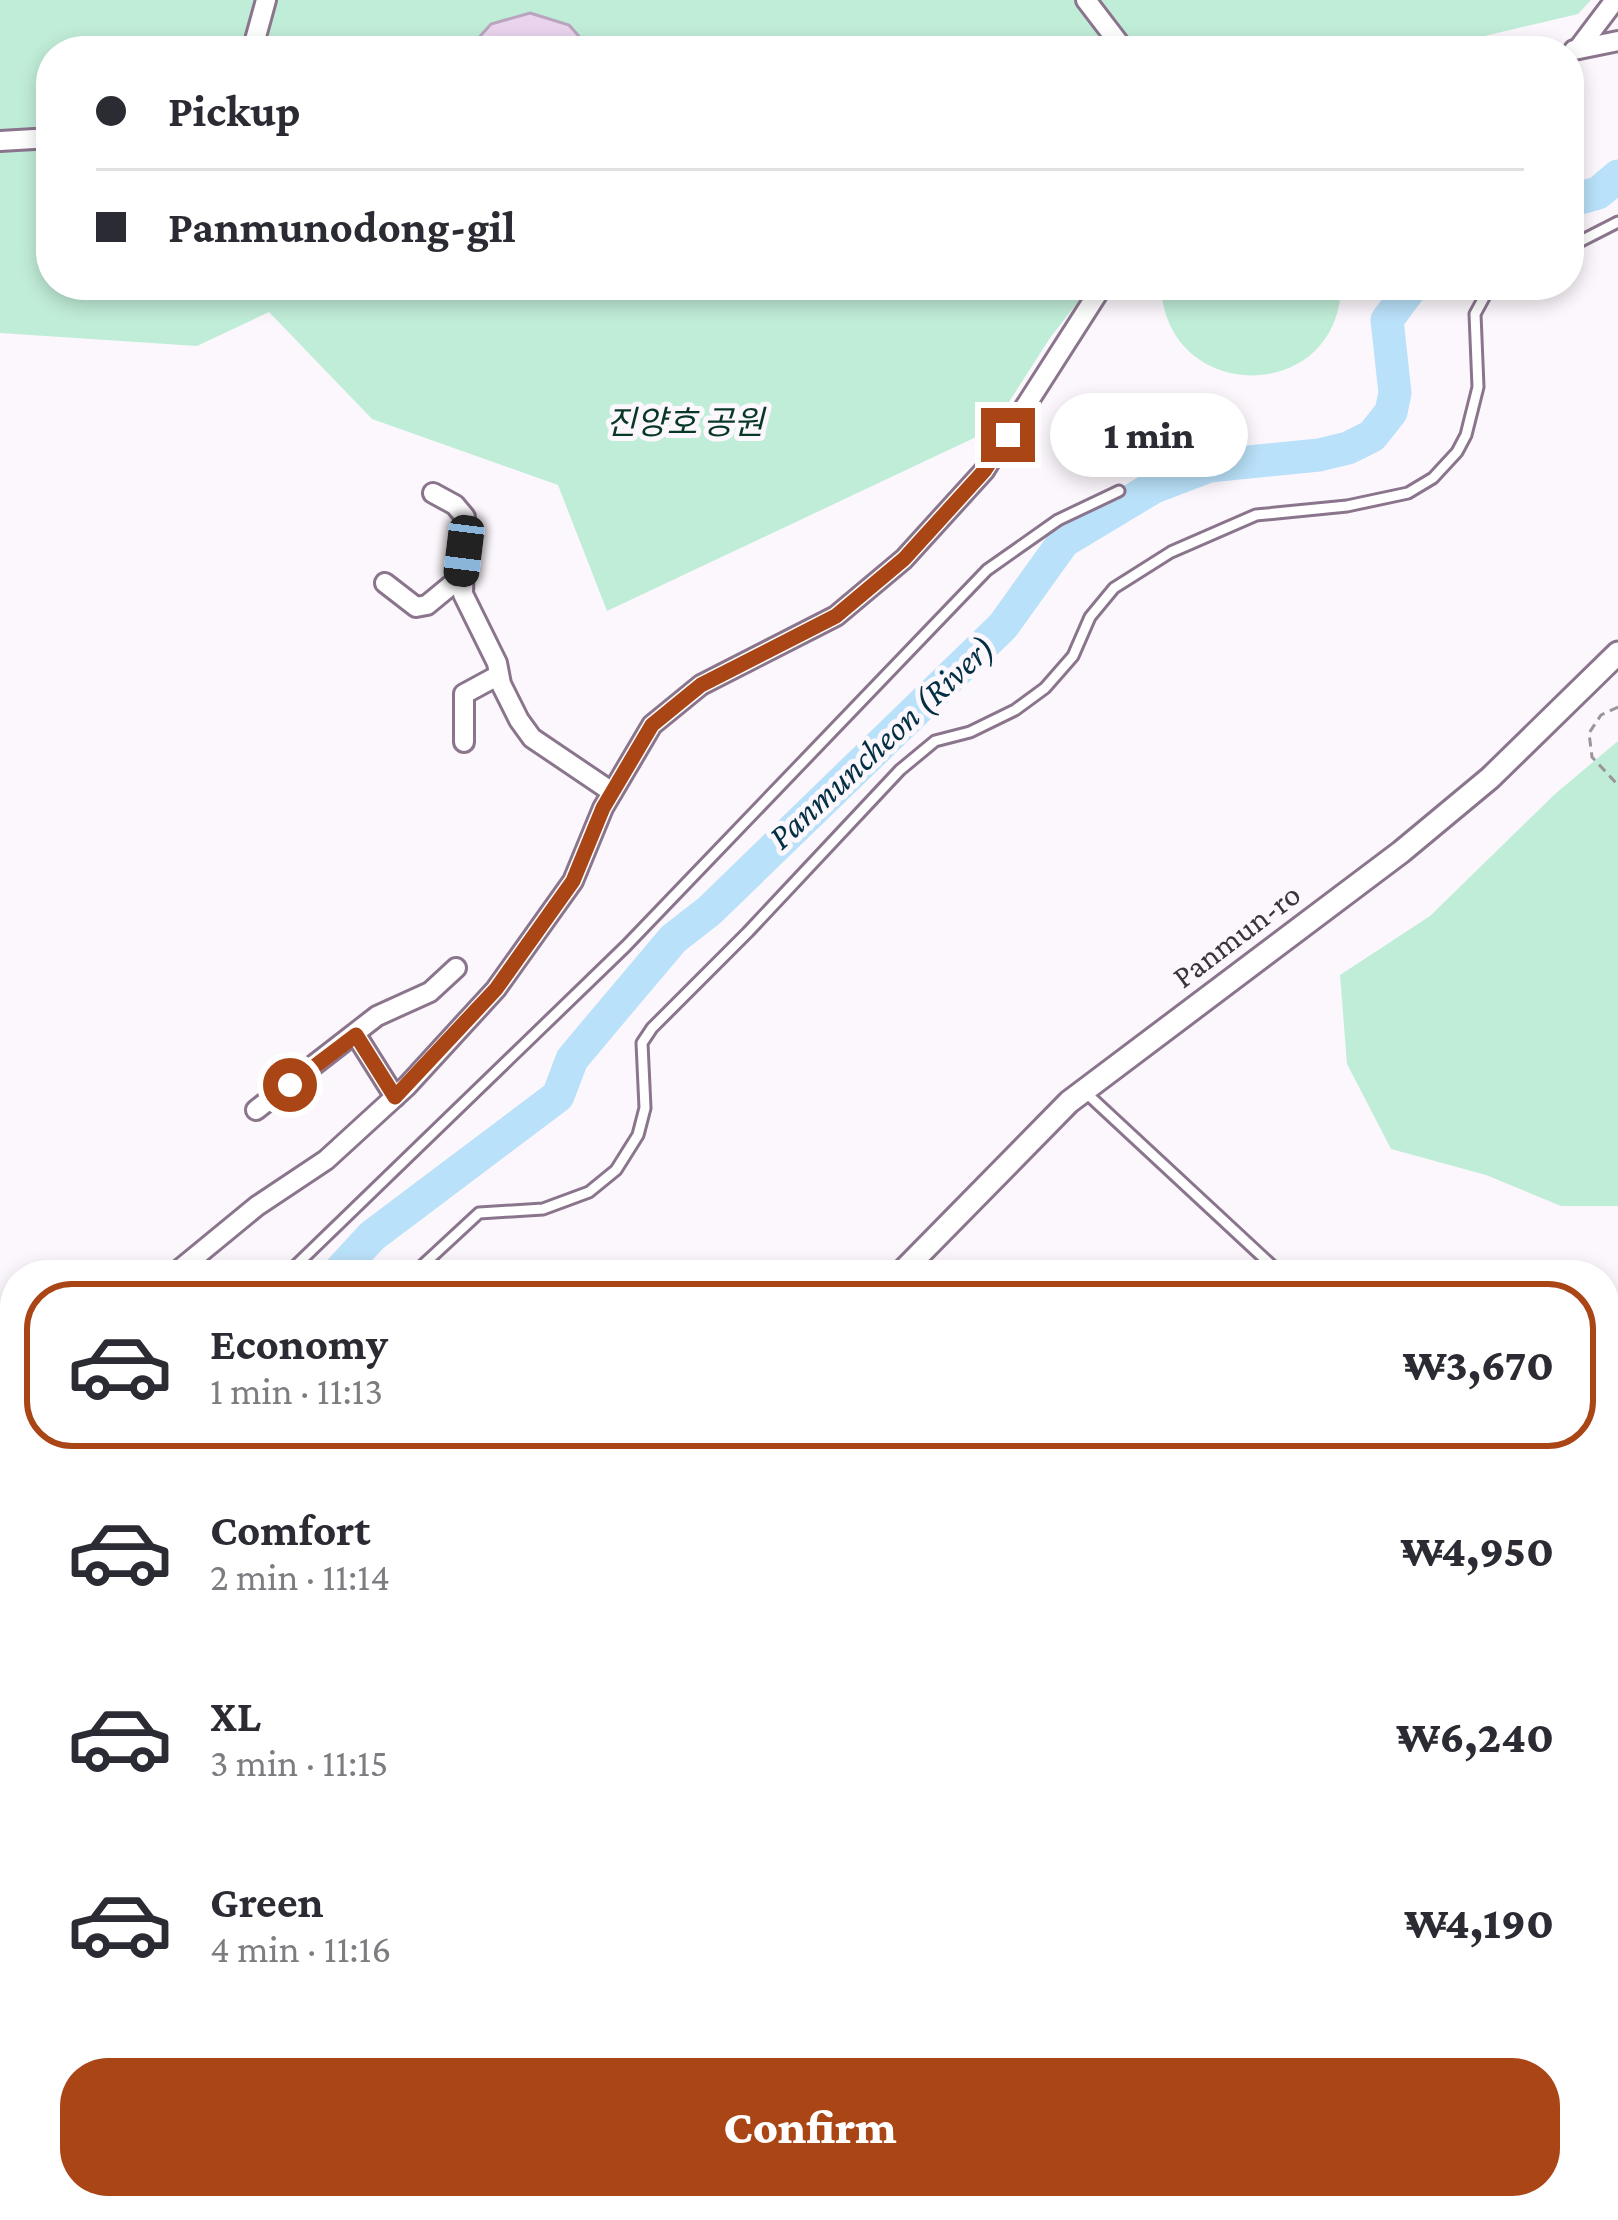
<!DOCTYPE html>
<meta charset="utf-8">
<style>
:root{--surface:#fff;--page:#f7f7f7;--text:#2b2b33;--muted:#7c7c81;--line:#e1e1e2;--accent:#aa4516}
body{margin:0;font-family:"Crimson Pro","Noto Sans KR",serif;background:var(--page);color:var(--text);height:100vh;display:flex;flex-direction:column;font-size:45px;white-space:nowrap}
*{box-sizing:border-box;margin:0}
p{font-size:39px;color:var(--muted)}
.icon{flex:none;width:66px;height:66px;fill:none;stroke:currentColor;stroke-width:2;stroke-linecap:round;stroke-linejoin:round}
.map{position:relative;flex:1;overflow:hidden}
.panel{position:absolute;left:0px;top:1260px;width:1620px;height:960px;display:flex;flex-direction:column;background:var(--surface);border-radius:48px 48px 0 0;box-shadow:0 6px 18px #0003}
.panel>*{flex:none}
.hud{position:absolute;left:36px;top:36px;width:1548px;height:264px;border-radius:48px;box-shadow:0 6px 18px #0003;display:grid;align-content:center;height:264px;padding:0 60px;background:var(--surface)}
.end{position:absolute;width:54px;height:54px;margin:-27px;border:15px solid #aa4516;background:#fff;box-shadow:0 0 0 6px #fff}
.from{border-radius:50%}
.bubble{position:absolute;height:84px;border-radius:42px;background:var(--surface);box-shadow:0 6px 18px #0003;font-size:39px;font-weight:800;line-height:84px;text-align:center}
.car{position:absolute;width:36px;height:72px;margin:-36px -18px;border-radius:15px;box-shadow:0 0 9px 3px #0007;background:linear-gradient(#222 24%,#8ab4d8 0 40%,#222 0 76%,#8ab4d8 0 86%,#222 0)}
.hud b{display:flex;align-items:center;gap:42px;height:114px;font-size:45px}
.hud b+b{border-top:3px solid var(--line)}
.hud i{width:30px;height:30px;background:var(--text)}
ul{padding:21px 0 0;list-style:none}
li{display:flex;align-items:center;gap:36px;height:168px;margin:0 24px 18px;padding:0 36px;border:6px solid transparent;border-radius:48px}
li div{flex:1}
li b{display:block;font-size:45px}
li em{font-style:normal;font-weight:800}
li.active{border-color:var(--accent)}
li>.icon{width:108px;height:108px;stroke-width:1.5}
.action{display:flex;gap:24px;margin-top:auto;padding:24px 60px}
.action a{flex:1;height:138px;border-radius:48px;background:var(--accent);color:#fff;font-size:48px;font-weight:800;line-height:138px;text-align:center}
.map>svg:first-child{display:block}
.green{fill:#c0edd8}
.lines{fill:none;stroke-linecap:round;stroke-linejoin:round}
.river{stroke:#b9e1f9;stroke-width:33}
.building{fill:#e9d3ed;stroke:#baa5be;stroke-width:3}
.service-casing{stroke:#8a758d;stroke-width:15}
.minor-casing{stroke:#8a758d;stroke-width:24}
.tertiary-casing{stroke:#8a758d;stroke-width:27}
.path{stroke:#9b949b;stroke-width:3;stroke-dasharray:9 6;stroke-linecap:butt}
.service{stroke:#fff;stroke-width:9}
.minor{stroke:#fff;stroke-width:18}
.tertiary{stroke:#fff;stroke-width:21}
.route{stroke:#aa4516;stroke-width:15}
.labels{text-anchor:middle;dominant-baseline:central;stroke-width:10;stroke-linejoin:round;paint-order:stroke}
.park-label{font-size:33px;font-style:italic;fill:#073726;stroke:#fcf7fc}
.street-label{font-size:33px;fill:#3c333d;stroke:#fcf7fc}
.water-label{font-size:36px;font-style:italic;fill:#032f43;stroke:#fcf7fc}
</style>
<div class="map">
<svg width="1618" height="2220" viewBox="0 0 1618 2220">
<rect width="100%" height="100%" fill="#fcf7fc"/>
<g class="green">
<path d="M 0,0 L 1591,0 L 1578,14 L 1420,51 L 51,51 L 51,285 L 1091,285 L 1050,338 L 991,430 L 607,611 L 558,485 L 372,419 L 269,312 L 197,346 L 0,333 Z"/>
<path d="M 1161,285 L 1341,285 C 1340,405 1165,406 1161,285 Z"/>
<path d="M 1618,741 L 1618,1206 L 1561,1206 L 1486,1175 L 1391,1149 L 1347,1064 L 1340,975 L 1430,916 L 1555,794 Z"/>
<path d="M 1618,1299 L 1618,2198 L 1588,2220 L 308,2220 L 322,2205 L 1605,2205 L 1605,1304 Z"/>
</g>
<g class="lines">
<g class="river">
<path d="M 1569,201 L 1598,193 L 1618,176"/>
<path d="M 336,1275 L 372,1236 L 558,1096 L 572,1059 L 673,939 L 709,911 L 1003,626 L 1064,541 L 1154,487 L 1209,466 L 1319,455 L 1348,448 L 1372,436 L 1391,412 L 1395,393 L 1387,320 L 1413,285"/>
<path d="M 0,1605 L 15,1591"/>
</g>
</g>
<g class="building">
<path d="M 530,13 L 569,25 L 592,51 L 467,51 L 491,24 Z"/>
<path d="M 43,2205 L 62,2205 L 69,2220 L 30,2220 L 27,2213 Z"/>
</g>
<g class="lines">
<defs>
<g id="service">
<path d="M 1569,247 L 1618,222"/>
<path d="M 1084,1091 L 1282,1275"/>
<path d="M 286,1275 L 626,946 L 987,570 L 1058,520 L 1119,491"/>
<path d="M 412,1275 L 479,1213 L 543,1209 L 589,1192 L 616,1170 L 638,1135 L 645,1108 L 642,1043 L 652,1028 L 748,932 L 900,770 L 935,741 L 970,732 L 1015,710 L 1045,688 L 1073,656 L 1090,617 L 1114,588 L 1171,552 L 1256,515 L 1347,506 L 1408,493 L 1433,478 L 1457,452 L 1466,435 L 1478,387 L 1475,314 L 1487,292 L 1496,285"/>
<path d="M 0,1667 L 15,1652"/>
</g>
<g id="minor">
<path d="M 1086,0 L 1125,51"/>
<path d="M 1578,49 L 1615,0"/>
<path d="M 1574,50 L 1618,41"/>
<path d="M 252,51 L 266,0"/>
<path d="M 0,141 L 51,138"/>
<path d="M 433,493 L 455,505 L 465,517 L 463,594 L 497,663 L 501,684 L 519,720 L 532,738 L 612,792"/>
<path d="M 385,583 L 416,607 L 427,605 L 461,577"/>
<path d="M 464,742 L 464,694 L 499,675"/>
<path d="M 356,1035 L 395,1097"/>
<path d="M 256,1110 L 377,1016 L 430,992 L 456,968"/>
<path d="M 173,1275 L 257,1206 L 326,1160 L 407,1086 L 496,989 L 573,881 L 603,808 L 652,725 L 701,685 L 836,616 L 904,559 L 984,471 L 1103,285"/>
<path d="M 0,1395 L 15,1402"/>
<path d="M 0,1428 L 15,1415"/>
</g>
<g id="tertiary">
<path d="M 899,1275 L 1069,1102 L 1401,852 L 1490,778 L 1618,653"/>
<path d="M 0,2188 L 15,2176"/>
</g>
</defs>
<use href="#service" class="service-casing"/>
<use href="#minor" class="minor-casing"/>
<use href="#tertiary" class="tertiary-casing"/>
<g class="path">
<path d="M 1618,707 L 1601,715 L 1589,733 L 1592,757 L 1618,785"/>
<path d="M 1605,1914 L 1618,1903"/>
<path d="M 117,2205 L 124,2220"/>
<path d="M 881,2220 L 891,2205"/>
<path d="M 1479,2220 L 1482,2205"/>
</g>
<use href="#service" class="service"/>
<use href="#minor" class="minor"/>
<use href="#tertiary" class="tertiary"/>
</g>
<g class="lines">
<path class="route" d="M 290,1085 L 356,1035 L 395,1097 L 496,989 L 573,881 L 603,808 L 652,725 L 701,685 L 836,616 L 904,559 L 984,471 L 1008,435"/>
</g>
<g class="labels">
<g class="park-label">
<text x="685" y="422">진양호 공원</text>
</g>
<g class="street-label">
<text transform="translate(1236 935) rotate(-37)">Panmun-ro</text>
</g>
<g class="water-label">
<text transform="translate(881 742) rotate(-43)">Panmuncheon (River)</text>
</g>
</g>
</svg>
<i class="end from" style="left:290px;top:1085px"></i>
<i class="end" style="left:1008px;top:435px"></i>
<div class="bubble" style="left:1050px;top:393px;width:198px">1 min</div>
<i class="car" style="left:464px;top:551px;rotate:187deg"></i>
<div class="hud">
<b><i class="from"></i>Pickup</b>
<b><i></i>Panmunodong-gil</b>
</div>
<section class="panel">
<ul>
<li class="active"><svg class="icon" aria-label="car" viewBox="0 0 24 24"><path d="M5 17H2v-5l4-1 3-4h7l3 4 3 1v5h-3M9 17h6M6 11h13"/><circle cx="7" cy="17" r="2"/><circle cx="17" cy="17" r="2"/></svg><div><b>Economy</b><p>1 min · 11:13</p></div><em>₩3,670</em></li>
<li><svg class="icon" aria-label="car" viewBox="0 0 24 24"><path d="M5 17H2v-5l4-1 3-4h7l3 4 3 1v5h-3M9 17h6M6 11h13"/><circle cx="7" cy="17" r="2"/><circle cx="17" cy="17" r="2"/></svg><div><b>Comfort</b><p>2 min · 11:14</p></div><em>₩4,950</em></li>
<li><svg class="icon" aria-label="car" viewBox="0 0 24 24"><path d="M5 17H2v-5l4-1 3-4h7l3 4 3 1v5h-3M9 17h6M6 11h13"/><circle cx="7" cy="17" r="2"/><circle cx="17" cy="17" r="2"/></svg><div><b>XL</b><p>3 min · 11:15</p></div><em>₩6,240</em></li>
<li><svg class="icon" aria-label="car" viewBox="0 0 24 24"><path d="M5 17H2v-5l4-1 3-4h7l3 4 3 1v5h-3M9 17h6M6 11h13"/><circle cx="7" cy="17" r="2"/><circle cx="17" cy="17" r="2"/></svg><div><b>Green</b><p>4 min · 11:16</p></div><em>₩4,190</em></li>
</ul>
<div class="action"><a>Confirm</a></div>
</section>
</div>
